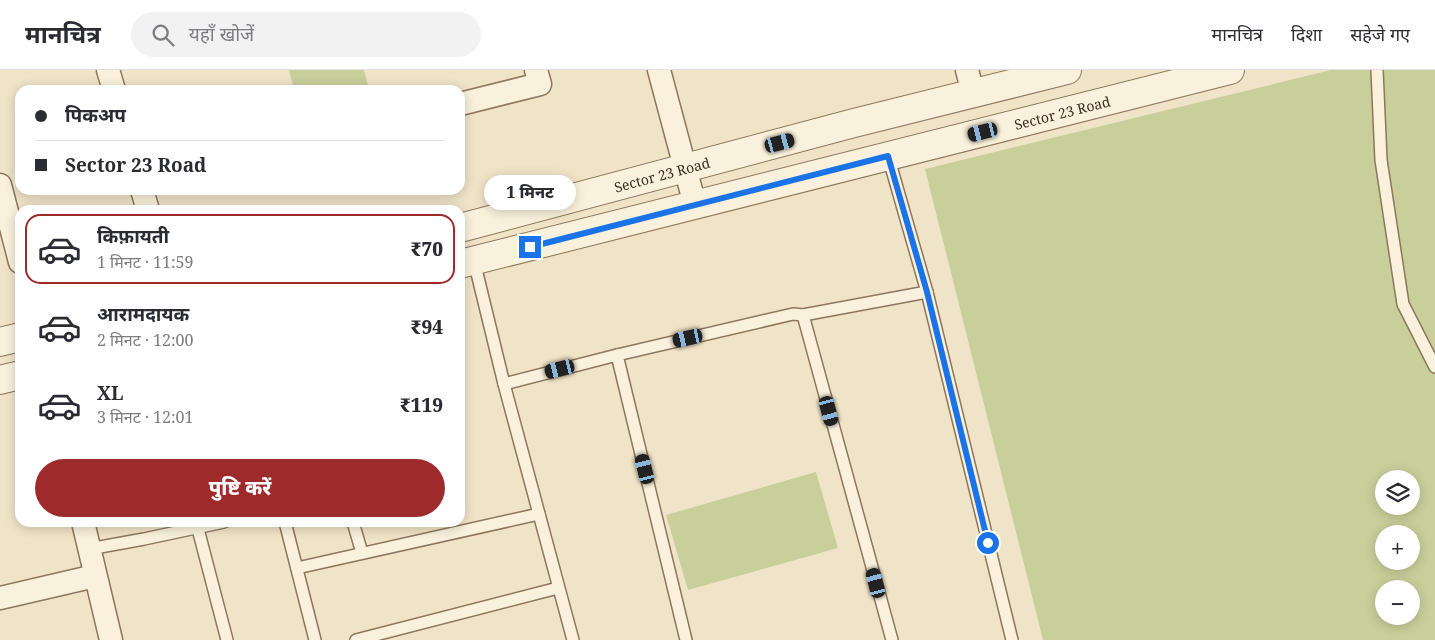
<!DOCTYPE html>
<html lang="hi">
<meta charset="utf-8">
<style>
:root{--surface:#fff;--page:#f2f2f3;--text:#2b2b33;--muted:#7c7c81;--line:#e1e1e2;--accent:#9e2a2b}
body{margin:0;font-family:"Noto Serif","Noto Sans Devanagari",serif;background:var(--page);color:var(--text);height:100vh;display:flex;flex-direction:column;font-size:19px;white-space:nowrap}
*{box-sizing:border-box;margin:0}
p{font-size:16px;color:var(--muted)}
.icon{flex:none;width:28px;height:28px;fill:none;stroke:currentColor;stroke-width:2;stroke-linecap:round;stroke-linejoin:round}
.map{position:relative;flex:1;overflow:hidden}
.drawer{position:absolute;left:15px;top:135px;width:450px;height:322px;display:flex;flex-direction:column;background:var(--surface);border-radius:15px;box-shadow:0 2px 12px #0003}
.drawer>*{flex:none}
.hud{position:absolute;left:15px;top:15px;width:450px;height:110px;border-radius:15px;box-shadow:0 2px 12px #0003;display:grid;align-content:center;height:110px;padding:0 20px;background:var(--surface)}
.fabs{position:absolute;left:1375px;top:400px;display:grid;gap:10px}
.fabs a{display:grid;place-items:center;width:45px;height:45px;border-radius:50%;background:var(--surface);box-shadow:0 2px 12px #0003;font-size:25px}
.end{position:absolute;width:22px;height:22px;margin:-11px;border:6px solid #1a73e8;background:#fff;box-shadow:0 0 0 2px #fff}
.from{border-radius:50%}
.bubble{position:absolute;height:35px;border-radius:18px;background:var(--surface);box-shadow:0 2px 12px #0003;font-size:16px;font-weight:800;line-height:35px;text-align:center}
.car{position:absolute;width:15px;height:30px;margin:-15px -8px;border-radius:6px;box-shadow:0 0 4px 1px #0007;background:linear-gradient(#222 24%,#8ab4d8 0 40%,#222 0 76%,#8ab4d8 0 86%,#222 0)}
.hud b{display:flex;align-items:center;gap:18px;height:48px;font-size:19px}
.hud b+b{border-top:1px solid var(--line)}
.hud i{width:12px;height:12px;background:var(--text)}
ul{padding:9px 0 0;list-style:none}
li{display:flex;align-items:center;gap:15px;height:70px;margin:0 10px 8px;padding:0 10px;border:2px solid transparent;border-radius:15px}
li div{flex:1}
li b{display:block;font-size:19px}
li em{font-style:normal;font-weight:800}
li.current{border-color:var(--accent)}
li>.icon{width:45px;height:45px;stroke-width:1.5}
.action{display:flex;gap:10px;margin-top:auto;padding:10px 20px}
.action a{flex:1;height:58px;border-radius:30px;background:var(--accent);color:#fff;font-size:20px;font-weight:800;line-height:58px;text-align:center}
header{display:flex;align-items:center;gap:30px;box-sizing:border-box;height:70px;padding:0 25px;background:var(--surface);border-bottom:1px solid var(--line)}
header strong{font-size:24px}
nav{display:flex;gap:28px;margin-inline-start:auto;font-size:18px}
.search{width:350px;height:45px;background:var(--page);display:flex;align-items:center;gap:12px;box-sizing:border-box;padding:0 18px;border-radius:28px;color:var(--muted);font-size:19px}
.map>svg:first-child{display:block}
.green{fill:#c9cf9b;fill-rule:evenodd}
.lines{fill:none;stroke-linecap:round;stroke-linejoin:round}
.service-casing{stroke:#8d765c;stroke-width:14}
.minor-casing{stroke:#8d765c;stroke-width:25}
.tertiary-casing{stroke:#8d765c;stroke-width:30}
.service{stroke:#faf1dc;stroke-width:11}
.minor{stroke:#faf1dc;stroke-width:22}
.tertiary{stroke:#faf1dc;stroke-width:28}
.route{stroke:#1a73e8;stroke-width:6}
.labels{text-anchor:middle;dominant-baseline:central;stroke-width:4.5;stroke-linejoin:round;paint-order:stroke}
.street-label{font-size:14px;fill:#3d2e20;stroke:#f7eed8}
</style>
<header>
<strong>मानचित्र</strong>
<div class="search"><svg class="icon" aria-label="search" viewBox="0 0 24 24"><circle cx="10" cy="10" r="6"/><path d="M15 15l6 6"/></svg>यहाँ खोजें</div>
<nav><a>मानचित्र</a><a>दिशा</a><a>सहेजे गए</a></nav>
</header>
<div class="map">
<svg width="1435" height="570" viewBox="0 0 1435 570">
<rect width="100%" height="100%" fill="#f0e4c8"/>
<g class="green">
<path d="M 289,0 L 364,0 L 369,20 L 294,20 Z"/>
<path d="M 1331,0 L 1435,0 L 1435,570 L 1043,570 L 925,99 ZM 1384,409 L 1411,409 L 1411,436 L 1384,436 ZM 1384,464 L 1411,464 L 1411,491 L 1384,491 ZM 1384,519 L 1411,519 L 1411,546 L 1384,546 Z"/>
<path d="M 816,402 L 838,478 L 688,520 L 666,445 Z"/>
</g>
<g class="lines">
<defs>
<g id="service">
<path d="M 1377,0 L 1381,90 L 1403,234 L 1435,297"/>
<path d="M 888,86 L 927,222 L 1012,570"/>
<path d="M 474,191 L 504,314 L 573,570"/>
<path d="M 803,245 L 892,570"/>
<path d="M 617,285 L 686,570"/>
<path d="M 504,314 L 617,285 L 793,244 L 803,245 L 927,222"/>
<path d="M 285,452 L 315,570"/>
<path d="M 353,452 L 362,483"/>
<path d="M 198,459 L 227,570"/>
<path d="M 89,479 L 144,469 L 224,452"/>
<path d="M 297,498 L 539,444"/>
<path d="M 356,570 L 558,518"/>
</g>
<g id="minor">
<path d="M 108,0 L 114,20"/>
<path d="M 659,0 L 695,135"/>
<path d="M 967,0 L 973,23"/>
<path d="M 460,34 L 540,14 L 536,0"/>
<path d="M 0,115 L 20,192"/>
<path d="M 142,120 L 148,140"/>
<path d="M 83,452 L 111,570"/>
<path d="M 0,528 L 95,506"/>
</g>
<g id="tertiary">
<path id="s1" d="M 460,158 L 854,53 L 1067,0"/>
<path id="s2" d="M 460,194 L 1230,0"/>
<path d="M 0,272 L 20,267"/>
<path d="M 0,310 L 20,305"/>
</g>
</defs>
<use href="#service" class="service-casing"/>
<use href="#minor" class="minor-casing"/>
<use href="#tertiary" class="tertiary-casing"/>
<use href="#service" class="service"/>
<use href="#minor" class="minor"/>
<use href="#tertiary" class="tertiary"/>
</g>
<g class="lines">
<path class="route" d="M 530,177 L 888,86 L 927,222 L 988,473"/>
</g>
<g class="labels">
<g class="street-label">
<text stroke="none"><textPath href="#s2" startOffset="621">Sector 23 Road</textPath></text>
<text stroke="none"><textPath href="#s1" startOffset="209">Sector 23 Road</textPath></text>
</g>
</g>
</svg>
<div class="fabs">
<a><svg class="icon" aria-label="layers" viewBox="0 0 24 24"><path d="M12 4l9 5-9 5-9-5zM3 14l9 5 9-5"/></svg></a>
<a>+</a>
<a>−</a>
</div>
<i class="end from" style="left:988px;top:473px"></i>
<i class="end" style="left:530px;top:177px"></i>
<div class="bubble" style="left:484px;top:105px;width:92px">1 मिनट</div>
<i class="car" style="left:983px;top:62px;rotate:256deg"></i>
<i class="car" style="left:780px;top:73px;rotate:75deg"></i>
<i class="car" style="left:688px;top:268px;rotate:257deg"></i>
<i class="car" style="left:560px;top:299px;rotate:256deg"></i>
<i class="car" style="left:829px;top:341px;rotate:165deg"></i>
<i class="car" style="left:645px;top:399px;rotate:346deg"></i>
<i class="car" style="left:876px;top:513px;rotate:345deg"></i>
<div class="hud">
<b><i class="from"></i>पिकअप</b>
<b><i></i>Sector 23 Road</b>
</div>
<section class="drawer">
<ul>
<li class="current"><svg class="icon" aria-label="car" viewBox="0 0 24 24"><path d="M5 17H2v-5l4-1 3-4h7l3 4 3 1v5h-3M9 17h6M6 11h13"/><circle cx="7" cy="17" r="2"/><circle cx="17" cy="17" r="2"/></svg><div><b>किफ़ायती</b><p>1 मिनट · 11:59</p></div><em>₹70</em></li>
<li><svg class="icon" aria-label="car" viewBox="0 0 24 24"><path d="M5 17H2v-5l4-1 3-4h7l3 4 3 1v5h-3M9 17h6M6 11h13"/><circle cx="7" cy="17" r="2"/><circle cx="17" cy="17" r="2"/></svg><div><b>आरामदायक</b><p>2 मिनट · 12:00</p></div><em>₹94</em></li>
<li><svg class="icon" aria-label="car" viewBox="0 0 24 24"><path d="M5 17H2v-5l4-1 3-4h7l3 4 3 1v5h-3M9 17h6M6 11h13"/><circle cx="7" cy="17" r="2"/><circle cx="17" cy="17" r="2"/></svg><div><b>XL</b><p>3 मिनट · 12:01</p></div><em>₹119</em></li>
</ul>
<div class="action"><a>पुष्टि करें</a></div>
</section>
</div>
